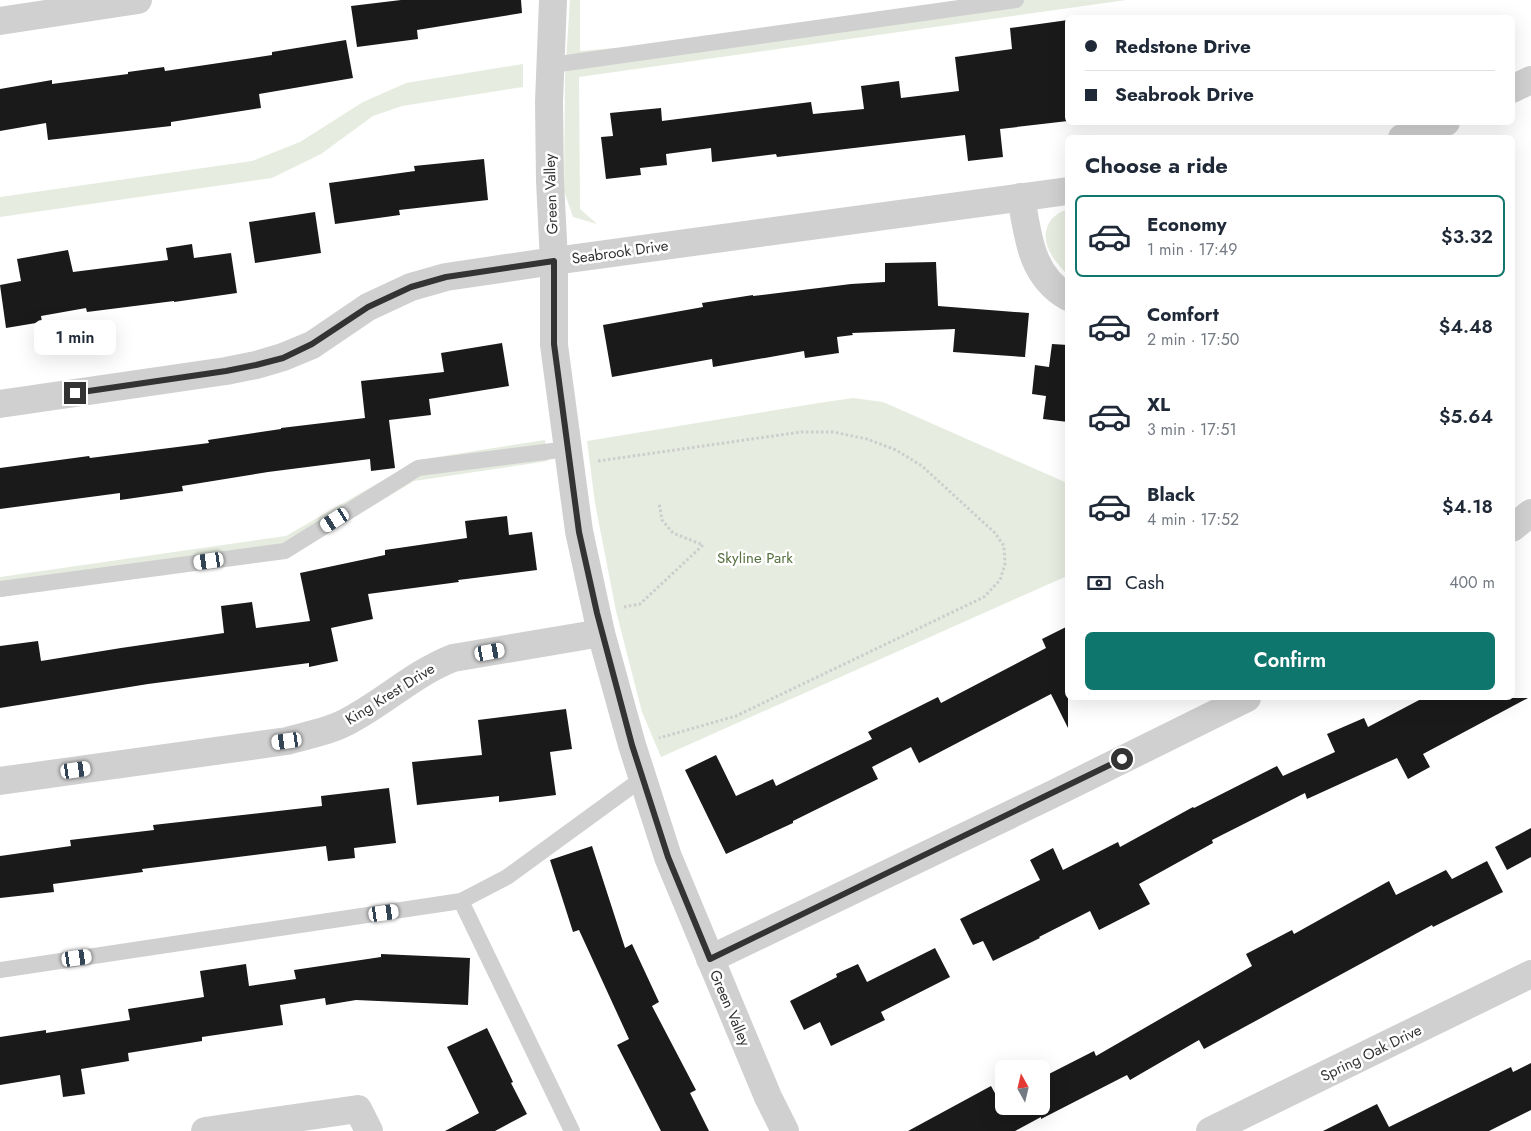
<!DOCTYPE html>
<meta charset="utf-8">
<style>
:root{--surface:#fff;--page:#f2f2f3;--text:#1f2937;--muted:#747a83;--line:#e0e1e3;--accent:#0f766e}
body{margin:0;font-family:Jost,sans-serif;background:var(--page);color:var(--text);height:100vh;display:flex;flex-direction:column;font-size:19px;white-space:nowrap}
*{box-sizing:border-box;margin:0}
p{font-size:16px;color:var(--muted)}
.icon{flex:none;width:28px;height:28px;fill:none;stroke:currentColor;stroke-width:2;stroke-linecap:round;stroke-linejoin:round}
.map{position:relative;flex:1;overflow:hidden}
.drawer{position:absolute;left:1065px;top:135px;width:450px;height:565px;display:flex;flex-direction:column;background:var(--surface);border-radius:8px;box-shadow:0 5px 20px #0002}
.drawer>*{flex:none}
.hud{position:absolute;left:1065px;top:15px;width:450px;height:110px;border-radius:8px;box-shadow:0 5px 20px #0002;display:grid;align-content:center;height:110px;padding:0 20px;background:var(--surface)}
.needle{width:32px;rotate:352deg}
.fabs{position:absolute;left:995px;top:1060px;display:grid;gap:10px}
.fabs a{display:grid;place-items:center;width:55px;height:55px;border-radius:8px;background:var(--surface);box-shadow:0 5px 20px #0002;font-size:25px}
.end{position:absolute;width:22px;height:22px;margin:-11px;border:6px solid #333;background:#fff;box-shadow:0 0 0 2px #fff}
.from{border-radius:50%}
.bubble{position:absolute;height:35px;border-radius:8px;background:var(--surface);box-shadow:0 5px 20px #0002;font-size:16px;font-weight:600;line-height:35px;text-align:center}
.car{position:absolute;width:15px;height:30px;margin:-15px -8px;border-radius:6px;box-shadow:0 0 4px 1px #0007;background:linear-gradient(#fff 24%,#345 0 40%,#fff 0 76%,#345 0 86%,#fff 0)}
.hud b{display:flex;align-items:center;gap:18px;height:48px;font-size:19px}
.hud b+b{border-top:1px solid var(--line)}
.hud i{width:12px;height:12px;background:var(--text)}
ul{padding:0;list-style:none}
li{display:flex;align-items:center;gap:15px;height:82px;margin:0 10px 8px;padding:0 10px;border:2px solid transparent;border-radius:8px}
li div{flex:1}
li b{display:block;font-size:19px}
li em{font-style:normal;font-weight:600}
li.selected{border-color:var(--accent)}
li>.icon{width:45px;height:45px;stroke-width:1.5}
h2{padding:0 20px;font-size:22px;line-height:60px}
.pay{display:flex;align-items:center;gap:12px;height:55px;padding:0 20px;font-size:19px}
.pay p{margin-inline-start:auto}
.primary-button{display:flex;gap:10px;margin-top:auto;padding:10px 20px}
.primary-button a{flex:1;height:58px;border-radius:8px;background:var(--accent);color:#fff;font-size:20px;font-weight:600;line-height:58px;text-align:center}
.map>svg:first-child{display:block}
.green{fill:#e6ecdf}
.building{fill:#1a1a1a}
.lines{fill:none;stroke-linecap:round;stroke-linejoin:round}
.path{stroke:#cdcdcd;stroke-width:3;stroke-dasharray:2.5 2.5;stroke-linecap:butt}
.lane{stroke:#d0d0d0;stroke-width:16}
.street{stroke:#d0d0d0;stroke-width:28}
.route{stroke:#333;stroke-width:6}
.labels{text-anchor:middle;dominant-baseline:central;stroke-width:5;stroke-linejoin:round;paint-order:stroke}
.street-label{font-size:15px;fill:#333;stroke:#fff}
.park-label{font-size:15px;fill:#56703f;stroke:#fff}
</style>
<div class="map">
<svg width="1531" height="1131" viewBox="0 0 1531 1131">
<rect width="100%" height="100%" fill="#fff"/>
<g class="green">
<path d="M 570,0 L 580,0 L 580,51 L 675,43 L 973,0 L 1126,0 L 579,77 L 580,209 L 597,224 L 573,217 L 564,191 L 565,77 Z"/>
<path d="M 523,64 L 523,87 L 402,106 L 373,116 L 321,154 L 272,178 L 0,217 L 0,197 L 252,161 L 300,142 L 363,102 L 406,83 Z"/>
<path d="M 1067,210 L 1068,210 L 1067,274 C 1053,260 1037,240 1051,220 C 1055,215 1061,211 1067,210 Z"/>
<path d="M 853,398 L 883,402 L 1067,483 L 1067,576 L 661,757 L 642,712 L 616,611 L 595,503 L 587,441 L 825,402 Z"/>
<path d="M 545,440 L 548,461 L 414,481 L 291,556 L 0,597 L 0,577 L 286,536 L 418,460 Z"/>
</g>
<g class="building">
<path d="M 401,0 L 521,0 L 522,13 L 417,30 L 418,39 L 357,47 L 351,6 Z"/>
<path d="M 1068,20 L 1068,121 L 1000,129 L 1003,157 L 968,161 L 965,135 L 777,157 L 776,154 L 712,162 L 711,148 L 666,154 L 667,165 L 640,168 L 641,175 L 606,179 L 601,137 L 613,136 L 610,113 L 661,108 L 662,121 L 811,102 L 813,114 L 864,109 L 861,86 L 899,81 L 901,98 L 959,91 L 955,57 L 1012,49 L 1010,28 Z"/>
<path d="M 346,40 L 353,78 L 259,94 L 261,108 L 171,122 L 171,126 L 48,140 L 46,123 L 0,131 L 0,89 L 52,80 L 52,84 L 128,74 L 128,72 L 164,67 L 165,71 L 272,55 L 272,52 Z"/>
<path d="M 484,159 L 488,200 L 399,210 L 400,215 L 335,224 L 329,183 L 415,171 L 414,166 Z"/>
<path d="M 315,212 L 321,253 L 255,263 L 249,222 Z"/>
<path d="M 192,244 L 194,258 L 231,253 L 237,293 L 174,302 L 174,301 L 87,312 L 86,308 L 41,316 L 42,322 L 6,328 L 0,285 L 21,281 L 17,259 L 68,250 L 73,272 L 168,260 L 166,248 Z"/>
<path d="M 936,262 L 938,306 L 1029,313 L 1025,357 L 953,352 L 955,329 L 852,333 L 853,335 L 837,337 L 839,353 L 805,358 L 804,351 L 713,367 L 712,359 L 612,377 L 603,325 L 703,307 L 702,303 L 753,295 L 753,296 L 851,284 L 885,282 L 885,263 Z"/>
<path d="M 502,343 L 509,386 L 429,399 L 431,415 L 389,420 L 395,468 L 371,471 L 370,459 L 268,472 L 182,486 L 183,491 L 120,500 L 120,493 L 0,509 L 0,468 L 89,456 L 90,458 L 209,443 L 208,440 L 281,429 L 281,428 L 365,418 L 361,381 L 444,372 L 441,353 Z"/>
<path d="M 1052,344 L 1068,345 L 1068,422 L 1043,419 L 1046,396 L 1032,394 L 1035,365 L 1049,367 Z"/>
<path d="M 507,516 L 509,535 L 532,532 L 537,570 L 458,580 L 459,582 L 368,594 L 373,619 L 331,628 L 338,661 L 309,667 L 309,663 L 148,684 L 0,708 L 0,646 L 38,641 L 41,661 L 121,648 L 224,633 L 221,606 L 252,602 L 256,628 L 310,621 L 300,573 L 385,555 L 385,550 L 467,538 L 465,521 Z"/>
<path d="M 1068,626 L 1068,728 L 1051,694 L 919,763 L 911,747 L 872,767 L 878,779 L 793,821 L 793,823 L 726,854 L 685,770 L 716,755 L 736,796 L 773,779 L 776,786 L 872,739 L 868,732 L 938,697 L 941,703 L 1046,648 L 1042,639 Z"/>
<path d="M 1423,698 L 1528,698 L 1423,754 L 1430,767 L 1408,779 L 1397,758 L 1307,799 L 1305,793 L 1212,840 L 1213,843 L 1139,884 L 1150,904 L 1099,930 L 1090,911 L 1039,937 L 1040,938 L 993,961 L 983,941 L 973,945 L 960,919 L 1040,880 L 1030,860 L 1053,848 L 1063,870 L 1118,842 L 1120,847 L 1193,807 L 1194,808 L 1277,766 L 1283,776 L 1335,752 L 1327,734 L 1364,718 L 1368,727 Z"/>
<path d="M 566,709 L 572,749 L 550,752 L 556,795 L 499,802 L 499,796 L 417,805 L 412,762 L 482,755 L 478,720 Z"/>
<path d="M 389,788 L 396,843 L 354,848 L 355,858 L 328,861 L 326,846 L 142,869 L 143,872 L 53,884 L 54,892 L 0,898 L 0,856 L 71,846 L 70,840 L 154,830 L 153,825 L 322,806 L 321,796 Z"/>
<path d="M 1531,828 L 1531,857 L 1507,870 L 1495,847 Z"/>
<path d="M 592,846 L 625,948 L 632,944 L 659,1002 L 652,1006 L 696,1090 L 690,1093 L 709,1131 L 661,1131 L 617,1045 L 629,1039 L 579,930 L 573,932 L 550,860 Z"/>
<path d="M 1487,861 L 1503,892 L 1433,927 L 1432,925 L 1204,1049 L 1199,1040 L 1130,1080 L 1127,1075 L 1041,1119 L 1041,1117 L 1015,1131 L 908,1131 L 991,1086 L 1002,1106 L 1041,1106 L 1041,1078 L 1094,1051 L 1096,1056 L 1252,966 L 1246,954 L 1292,930 L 1294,934 L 1389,881 L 1396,895 L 1446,870 L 1452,879 Z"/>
<path d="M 935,948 L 950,977 L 881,1012 L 885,1020 L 831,1046 L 820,1022 L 804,1030 L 790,1001 L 837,977 L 836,974 L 858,964 L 867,982 Z"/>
<path d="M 381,954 L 470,958 L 468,1005 L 356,1000 L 326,1005 L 325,998 L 280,1005 L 283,1025 L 202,1037 L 202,1041 L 128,1053 L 129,1061 L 81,1069 L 85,1094 L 63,1097 L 60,1075 L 0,1085 L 0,1037 L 46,1030 L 46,1033 L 130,1020 L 128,1009 L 204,997 L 200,971 L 246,964 L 249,986 L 296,979 L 294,970 L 381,957 Z"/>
<path d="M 487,1028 L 513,1082 L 511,1083 L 527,1114 L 495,1131 L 445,1131 L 479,1113 L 447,1047 Z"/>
<path d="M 1531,1063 L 1531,1110 L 1489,1131 L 1323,1131 L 1377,1104 L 1389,1127 L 1511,1067 L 1513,1072 Z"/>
</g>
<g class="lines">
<g class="path">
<path d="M 598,461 L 801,432 L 833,432 L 867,439 L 896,450 L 922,466 L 995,533 L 1004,546 L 1005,564 L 1000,580 L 984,597 L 736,716 L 659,738"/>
<path d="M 624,607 L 640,604 L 703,545 L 673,533 L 662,520 L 659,503"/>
</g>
<g class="lane">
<path d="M 552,65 L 1016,0"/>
<path d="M 0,589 L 285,551 L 418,468 L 568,449"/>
<path d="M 461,901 L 572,1131"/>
<path d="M 0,970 L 461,901 L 507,877 L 643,778"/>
</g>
<g class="street">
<path d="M 553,0 L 549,102 L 550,181 L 554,261 L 554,345 L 579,531 L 601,633 L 632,745 L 668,857 L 768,1097 L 785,1131"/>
<path d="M 0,21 L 138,0"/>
<path d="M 1512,89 L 1531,80"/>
<path d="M 1402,138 L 1446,122"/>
<path d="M 1021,197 C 1028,235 1030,275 1068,297"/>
<path d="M 0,404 L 226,371 L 256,365 L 283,357 L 312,345 L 368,307 L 411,287 L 446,277 L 554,261 L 1068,191"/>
<path d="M 1512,528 L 1531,513"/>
<path d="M 0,781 L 287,741 C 308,735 332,731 352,719 C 387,700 415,673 453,658 L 601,633"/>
<path d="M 710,959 L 1051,795 L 1247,698"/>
<path d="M 205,1131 L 358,1109 L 369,1131"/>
<path d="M 1210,1131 L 1531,974"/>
</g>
</g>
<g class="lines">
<path class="route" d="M 75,393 L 226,371 L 256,365 L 283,358 L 312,344 L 368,307 L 411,287 L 446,277 L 554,261 L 554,344 L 579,532 L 597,613 L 632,745 L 668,857 L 710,959 L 1122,759"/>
</g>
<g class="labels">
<g class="street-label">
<text transform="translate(551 194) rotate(-92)">Green Valley</text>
<text transform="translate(620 252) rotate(-8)">Seabrook Drive</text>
<text transform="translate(390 694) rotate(-32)">King Krest Drive</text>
<text transform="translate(730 1008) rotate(67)">Green Valley</text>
<text transform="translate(1371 1053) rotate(-26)">Spring Oak Drive</text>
</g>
<g class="park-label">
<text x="755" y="558">Skyline Park</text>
</g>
</g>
</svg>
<div class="fabs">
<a><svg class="needle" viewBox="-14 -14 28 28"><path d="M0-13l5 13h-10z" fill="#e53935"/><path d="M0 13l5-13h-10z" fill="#747a83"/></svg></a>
</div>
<i class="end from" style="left:1122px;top:759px"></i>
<i class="end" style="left:75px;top:393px"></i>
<div class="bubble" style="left:34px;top:320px;width:82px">1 min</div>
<i class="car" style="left:335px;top:520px;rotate:238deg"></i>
<i class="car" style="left:209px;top:561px;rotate:262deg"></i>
<i class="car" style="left:490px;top:652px;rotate:80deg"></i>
<i class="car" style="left:287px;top:741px;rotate:262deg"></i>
<i class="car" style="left:76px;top:770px;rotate:82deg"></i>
<i class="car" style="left:384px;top:913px;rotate:82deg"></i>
<i class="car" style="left:77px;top:958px;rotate:82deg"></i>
<div class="hud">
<b><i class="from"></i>Redstone Drive</b>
<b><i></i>Seabrook Drive</b>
</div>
<section class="drawer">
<h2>Choose a ride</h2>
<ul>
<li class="selected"><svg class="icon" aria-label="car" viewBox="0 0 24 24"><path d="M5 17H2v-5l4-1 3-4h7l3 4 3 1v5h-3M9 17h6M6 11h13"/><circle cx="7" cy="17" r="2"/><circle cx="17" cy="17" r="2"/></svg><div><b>Economy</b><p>1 min · 17:49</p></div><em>$3.32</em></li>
<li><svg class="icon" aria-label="car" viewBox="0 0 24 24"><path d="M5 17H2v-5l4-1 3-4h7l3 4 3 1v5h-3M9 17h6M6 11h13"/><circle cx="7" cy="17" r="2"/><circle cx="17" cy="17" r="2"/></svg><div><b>Comfort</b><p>2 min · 17:50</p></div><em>$4.48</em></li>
<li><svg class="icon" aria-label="car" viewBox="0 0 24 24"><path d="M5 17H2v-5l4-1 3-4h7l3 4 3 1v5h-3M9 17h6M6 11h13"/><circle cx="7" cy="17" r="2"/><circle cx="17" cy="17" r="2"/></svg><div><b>XL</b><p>3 min · 17:51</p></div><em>$5.64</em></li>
<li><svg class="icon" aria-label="car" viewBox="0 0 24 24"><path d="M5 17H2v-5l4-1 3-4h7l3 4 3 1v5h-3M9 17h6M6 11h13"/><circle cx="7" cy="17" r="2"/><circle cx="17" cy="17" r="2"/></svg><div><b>Black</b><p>4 min · 17:52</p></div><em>$4.18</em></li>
</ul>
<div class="pay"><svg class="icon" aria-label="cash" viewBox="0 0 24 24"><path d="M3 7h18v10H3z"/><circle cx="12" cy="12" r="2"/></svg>Cash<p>400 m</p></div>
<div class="primary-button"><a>Confirm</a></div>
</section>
</div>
